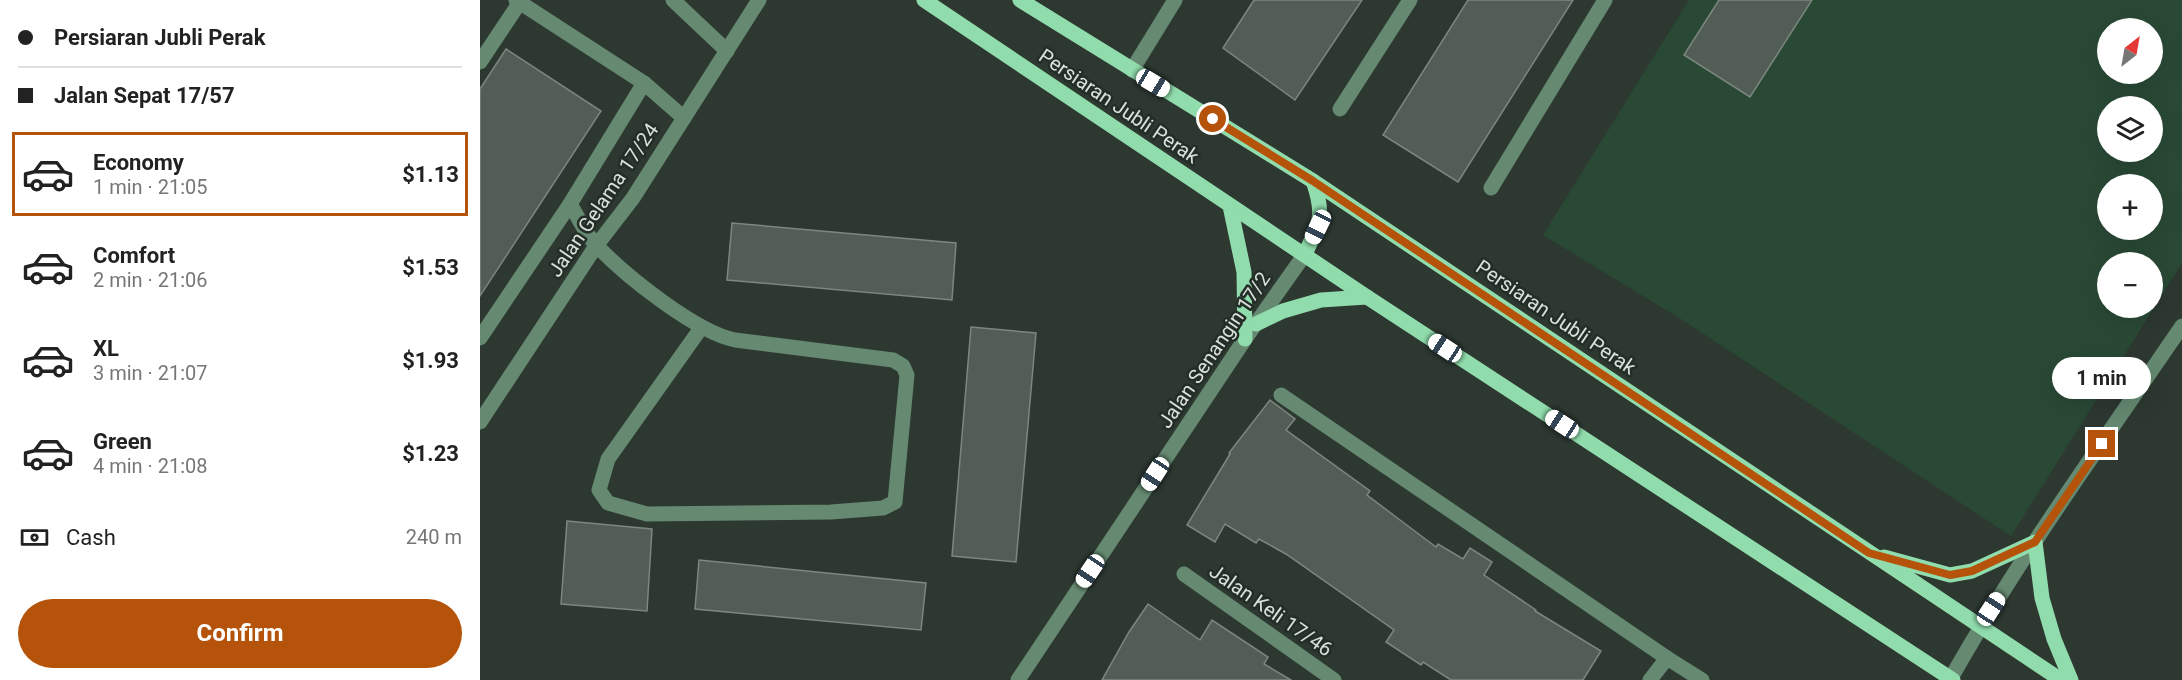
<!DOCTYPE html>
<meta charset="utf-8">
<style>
:root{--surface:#fff;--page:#f2f2f2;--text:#222;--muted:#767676;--line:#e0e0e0;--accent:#b45309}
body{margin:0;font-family:Roboto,sans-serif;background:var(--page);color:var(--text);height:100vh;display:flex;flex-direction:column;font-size:22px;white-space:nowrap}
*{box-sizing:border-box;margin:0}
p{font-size:20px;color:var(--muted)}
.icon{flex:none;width:33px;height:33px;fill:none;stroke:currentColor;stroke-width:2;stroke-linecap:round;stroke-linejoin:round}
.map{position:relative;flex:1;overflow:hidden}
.drawer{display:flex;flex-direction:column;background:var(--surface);width:480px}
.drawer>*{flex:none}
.guide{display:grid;align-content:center;height:132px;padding:0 18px;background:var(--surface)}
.needle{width:39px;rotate:31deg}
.tools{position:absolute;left:1617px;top:18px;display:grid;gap:12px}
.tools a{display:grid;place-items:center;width:66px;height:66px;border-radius:50%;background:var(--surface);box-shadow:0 6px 24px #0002;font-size:30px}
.end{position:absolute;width:27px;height:27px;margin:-14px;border:8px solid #b45309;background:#fff;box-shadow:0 0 0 3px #fff}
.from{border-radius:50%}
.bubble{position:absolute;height:42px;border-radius:21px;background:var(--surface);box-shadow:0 6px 24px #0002;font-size:20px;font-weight:700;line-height:42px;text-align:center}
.car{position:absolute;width:18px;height:36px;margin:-18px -9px;border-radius:8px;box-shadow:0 0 4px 2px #0007;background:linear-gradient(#fff 24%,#345 0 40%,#fff 0 76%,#345 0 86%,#fff 0)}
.guide b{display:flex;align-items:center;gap:21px;height:57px;font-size:22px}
.guide b+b{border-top:2px solid var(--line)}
.guide i{width:15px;height:15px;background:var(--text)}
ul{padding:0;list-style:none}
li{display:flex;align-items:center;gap:18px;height:84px;margin:0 12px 9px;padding:0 6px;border:3px solid transparent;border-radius:0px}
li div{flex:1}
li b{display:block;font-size:22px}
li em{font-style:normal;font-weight:700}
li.on{border-color:var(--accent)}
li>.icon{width:54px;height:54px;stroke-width:1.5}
.pay{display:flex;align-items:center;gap:15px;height:66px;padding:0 18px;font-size:22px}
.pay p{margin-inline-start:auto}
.primary-button{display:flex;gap:12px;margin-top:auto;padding:12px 18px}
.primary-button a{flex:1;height:69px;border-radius:36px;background:var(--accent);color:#fff;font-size:24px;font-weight:700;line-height:69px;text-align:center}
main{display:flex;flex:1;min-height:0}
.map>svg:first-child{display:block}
.green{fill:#294935;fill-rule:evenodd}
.building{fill:#525d55;stroke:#7b877f;stroke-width:1.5}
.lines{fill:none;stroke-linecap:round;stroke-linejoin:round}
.minor{stroke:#658971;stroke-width:15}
.major{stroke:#90dcac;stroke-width:15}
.route{stroke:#b45309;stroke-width:8}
.labels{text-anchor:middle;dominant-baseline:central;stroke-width:5;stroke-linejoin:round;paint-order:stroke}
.street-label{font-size:20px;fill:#dae0db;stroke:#232e27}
</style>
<main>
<section class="drawer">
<div class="guide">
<b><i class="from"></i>Persiaran Jubli Perak</b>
<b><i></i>Jalan Sepat 17/57</b>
</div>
<ul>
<li class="on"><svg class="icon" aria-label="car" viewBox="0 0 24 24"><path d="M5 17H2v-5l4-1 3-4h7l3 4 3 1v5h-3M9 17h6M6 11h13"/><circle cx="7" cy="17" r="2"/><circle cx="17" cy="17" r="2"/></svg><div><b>Economy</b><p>1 min · 21:05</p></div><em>$1.13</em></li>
<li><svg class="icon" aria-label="car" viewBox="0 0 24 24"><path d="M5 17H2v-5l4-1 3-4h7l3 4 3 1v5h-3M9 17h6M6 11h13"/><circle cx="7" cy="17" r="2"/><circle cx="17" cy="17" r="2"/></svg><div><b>Comfort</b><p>2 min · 21:06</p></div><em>$1.53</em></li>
<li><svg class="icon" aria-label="car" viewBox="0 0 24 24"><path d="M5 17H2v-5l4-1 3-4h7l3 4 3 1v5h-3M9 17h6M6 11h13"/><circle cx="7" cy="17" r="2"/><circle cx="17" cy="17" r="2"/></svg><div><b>XL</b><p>3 min · 21:07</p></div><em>$1.93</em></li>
<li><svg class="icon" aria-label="car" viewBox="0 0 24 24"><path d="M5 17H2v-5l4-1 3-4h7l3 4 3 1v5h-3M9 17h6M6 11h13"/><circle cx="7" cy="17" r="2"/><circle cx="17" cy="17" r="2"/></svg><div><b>Green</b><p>4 min · 21:08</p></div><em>$1.23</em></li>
</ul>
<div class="pay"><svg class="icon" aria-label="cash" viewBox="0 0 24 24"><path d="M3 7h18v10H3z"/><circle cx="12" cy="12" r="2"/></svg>Cash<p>240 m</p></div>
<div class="primary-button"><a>Confirm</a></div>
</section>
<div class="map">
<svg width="1702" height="680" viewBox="0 0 1702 680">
<rect width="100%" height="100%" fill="#2d3831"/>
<path class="green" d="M 1209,0 L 1702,0 L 1702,263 L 1531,536 L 1204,321 L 1063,235 ZM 1628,28 L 1672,28 L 1672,74 L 1628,74 ZM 1628,106 L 1672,106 L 1672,152 L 1628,152 ZM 1628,184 L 1672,184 L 1672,230 L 1628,230 ZM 1628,262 L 1672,262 L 1672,308 L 1628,308 Z"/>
<g class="building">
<path d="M 774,0 L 882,0 L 815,100 L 743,48 Z"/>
<path d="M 988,0 L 1093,0 L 978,182 L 903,135 Z"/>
<path d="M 1239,0 L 1332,0 L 1270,97 L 1204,55 Z"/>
<path d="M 26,49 L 121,111 L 0,296 L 0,89 Z"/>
<path d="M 252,223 L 476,243 L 472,300 L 247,280 Z"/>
<path d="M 491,327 L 556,333 L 536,562 L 472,556 Z"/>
<path d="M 790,400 L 815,419 L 806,430 L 890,491 L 887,495 L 920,520 L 956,547 L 958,544 L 983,559 L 990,548 L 1012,562 L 1004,575 L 1056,610 L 1055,611 L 1121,651 L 1103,680 L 971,680 L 943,662 L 941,665 L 906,642 L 914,630 L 806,554 L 779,539 L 776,543 L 745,524 L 735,542 L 707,525 L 750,454 L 749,453 Z"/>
<path d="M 87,521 L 172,529 L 167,611 L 81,604 Z"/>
<path d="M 219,560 L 446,583 L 441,630 L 215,609 Z"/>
<path d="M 668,604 L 720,640 L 732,620 L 788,657 L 784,664 L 811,680 L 622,680 L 649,632 Z"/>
</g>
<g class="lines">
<g class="minor">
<path d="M 36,0 L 164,83 L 204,118"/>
<path d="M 193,0 L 247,51"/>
<path d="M 0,62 L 40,2"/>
<path d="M 652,70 L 695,0"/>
<path d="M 860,109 L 930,0"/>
<path d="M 1011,188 L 1125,0"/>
<path d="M 90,204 C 99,218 106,236 118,247 C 147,277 216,332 255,340 L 413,360 L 423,366 L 427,375 L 415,502 L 403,508 L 351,512 L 167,514 L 128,503 L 119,490 L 128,459 L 221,328"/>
<path d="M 0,338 L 90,204 L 164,83"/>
<path d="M 801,395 L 1187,658 L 1222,680"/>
<path d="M 0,422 L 116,246 L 153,198 L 279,0"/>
<path d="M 704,574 L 854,680"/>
<path d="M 1471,678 C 1540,556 1623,442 1702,326"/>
<path d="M 538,680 L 765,339 L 825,254"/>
<path d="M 1170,680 L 1187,658"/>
</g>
<g class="major">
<path d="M 444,0 L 887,297 L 1473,680"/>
<path d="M 540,0 L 833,181 L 1581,680"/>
<path d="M 750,206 L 764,272 L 765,339"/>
<path d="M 825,254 C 840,222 845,215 833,181"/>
<path d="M 776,324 L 803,311 L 841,300 L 887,297"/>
<path d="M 1404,557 L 1470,575 L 1492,571 L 1555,542 L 1562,598 L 1574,639 L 1591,680"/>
</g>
</g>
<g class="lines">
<path class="route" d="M 733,119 L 833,181 L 1389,553 L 1470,575 L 1492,571 L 1555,542 L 1622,444"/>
</g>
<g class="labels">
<g class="street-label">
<text transform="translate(639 106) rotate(34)">Persiaran Jubli Perak</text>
<text transform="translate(123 200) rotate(-56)">Jalan Gelama 17/24</text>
<text transform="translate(1076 317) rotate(34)">Persiaran Jubli Perak</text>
<text transform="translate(734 350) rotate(-56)">Jalan Senangin 17/2</text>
<text transform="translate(791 610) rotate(35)">Jalan Keli 17/46</text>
</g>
</g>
</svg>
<div class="tools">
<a><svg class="needle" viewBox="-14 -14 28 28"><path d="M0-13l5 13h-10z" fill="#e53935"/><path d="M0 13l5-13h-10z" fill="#767676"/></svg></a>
<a><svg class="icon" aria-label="layers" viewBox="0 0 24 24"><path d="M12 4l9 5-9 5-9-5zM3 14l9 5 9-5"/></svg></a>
<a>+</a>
<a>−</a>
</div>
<i class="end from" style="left:733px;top:119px"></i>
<i class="end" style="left:1622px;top:444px"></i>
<div class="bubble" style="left:1572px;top:357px;width:99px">1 min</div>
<i class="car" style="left:673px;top:83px;rotate:121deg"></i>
<i class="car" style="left:838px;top:227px;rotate:206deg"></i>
<i class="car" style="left:965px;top:348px;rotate:303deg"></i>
<i class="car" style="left:1082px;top:424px;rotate:303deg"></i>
<i class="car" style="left:675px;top:474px;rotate:213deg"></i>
<i class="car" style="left:610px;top:571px;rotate:214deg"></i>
<i class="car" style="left:1511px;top:609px;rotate:33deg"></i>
</div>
</main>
